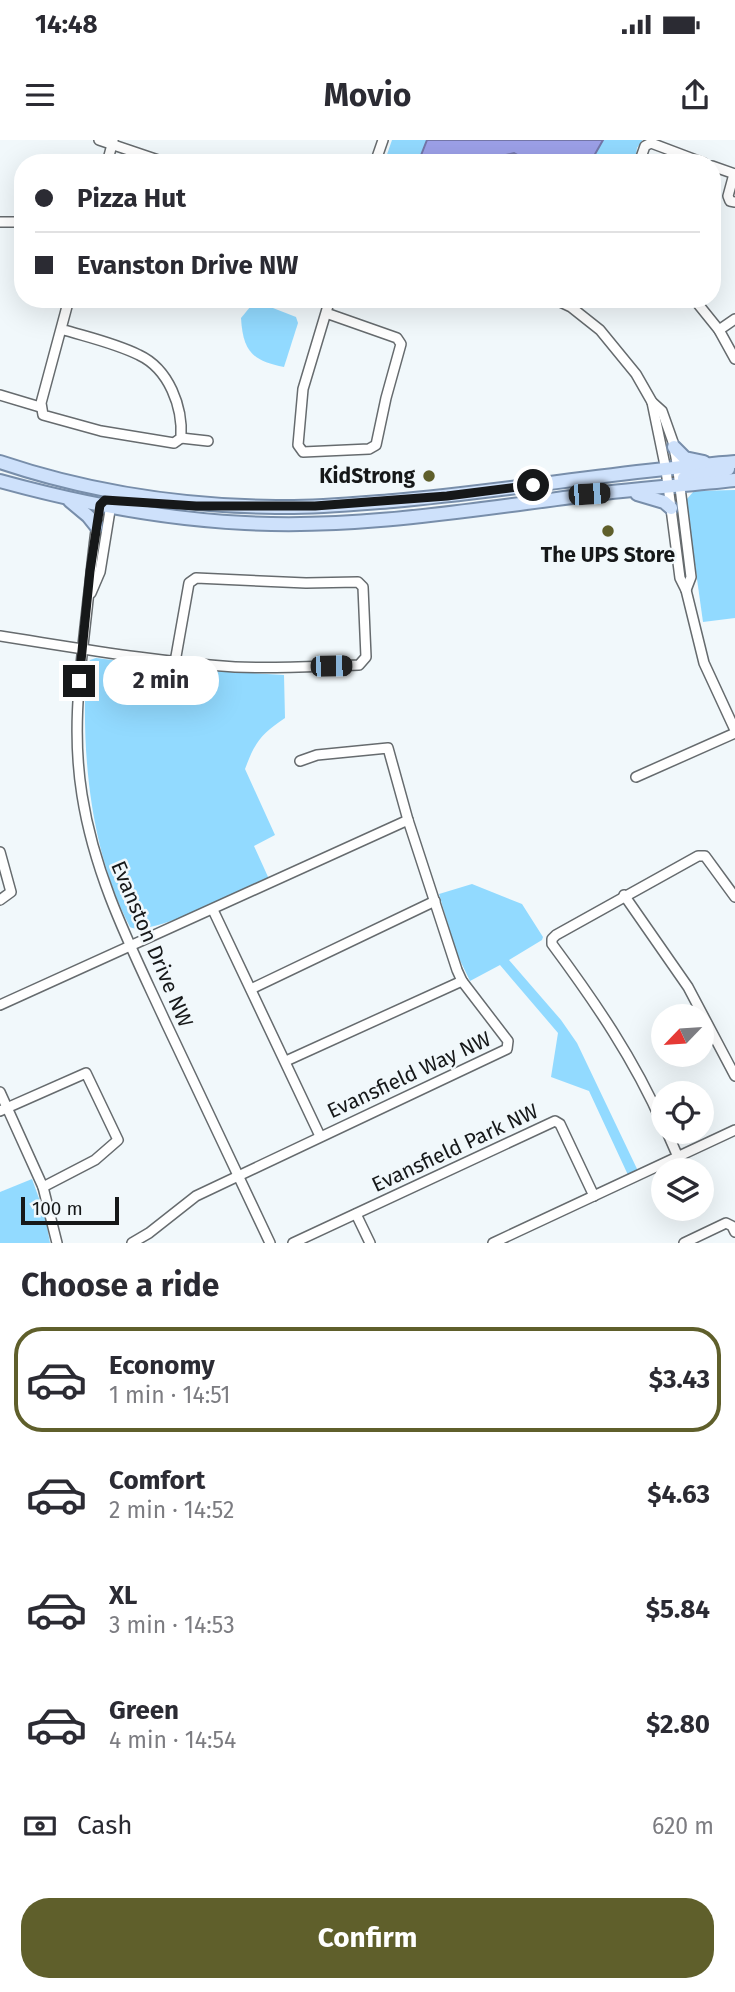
<!DOCTYPE html>
<meta charset="utf-8">
<style>
:root{--surface:#fff;--page:#f2f2f3;--text:#2b2b33;--muted:#7c7c81;--line:#e1e1e2;--accent:#5f5f2b}
body{margin:0;font-family:"Fira Sans",sans-serif;background:var(--page);color:var(--text);height:100vh;display:flex;flex-direction:column;font-size:26px;white-space:nowrap}
*{box-sizing:border-box;margin:0}
p{font-size:23px;color:var(--muted)}
.icon{flex:none;width:38px;height:38px;fill:none;stroke:currentColor;stroke-width:2;stroke-linecap:round;stroke-linejoin:round}
.map{position:relative;height:1103px;overflow:hidden}
.panel{display:flex;flex-direction:column;background:var(--surface);flex:1}
.panel>*{flex:none}
.banner{position:absolute;left:14px;top:14px;width:707px;height:154px;border-radius:28px;box-shadow:0 7px 28px #0002;display:grid;align-content:center;height:154px;padding:0 21px;background:var(--surface)}
.needle{width:46px;rotate:245deg}
.controls{position:absolute;left:651px;top:864px;display:grid;gap:14px}
.controls a{display:grid;place-items:center;width:63px;height:63px;border-radius:50%;background:var(--surface);box-shadow:0 7px 28px #0002;font-size:35px}
.scale{position:absolute;left:21px;bottom:18px;width:98px;box-sizing:border-box;padding-left:7px;border:4px solid #161819;border-top:0;font-size:19px;line-height:24px;white-space:nowrap;color:#161819;-webkit-text-stroke:5px #f1f8fb;paint-order:stroke}
.end{position:absolute;width:32px;height:32px;margin:-16px;border:9px solid #161819;background:#fff;box-shadow:0 0 0 4px #fff}
.from{border-radius:50%}
.bubble{position:absolute;height:49px;border-radius:24px;background:var(--surface);box-shadow:0 7px 28px #0002;font-size:23px;font-weight:700;line-height:49px;text-align:center}
.car{position:absolute;width:21px;height:42px;margin:-21px -10px;border-radius:9px;box-shadow:0 0 5px 2px #0007;background:linear-gradient(#222 24%,#8ab4d8 0 40%,#222 0 76%,#8ab4d8 0 86%,#222 0)}
.banner b{display:flex;align-items:center;gap:24px;height:66px;font-size:26px}
.banner b+b{border-top:2px solid var(--line)}
.banner i{width:18px;height:18px;background:var(--text)}
ul{padding:0;list-style:none}
li{display:flex;align-items:center;gap:21px;height:105px;margin:0 14px 10px;padding:0 7px;border:4px solid transparent;border-radius:28px}
li div{flex:1}
li b{display:block;font-size:26px}
li em{font-style:normal;font-weight:700}
li.selected{border-color:var(--accent)}
li>.icon{width:63px;height:63px;stroke-width:1.5}
h2{padding:0 21px;font-size:32px;line-height:84px}
.pay{display:flex;align-items:center;gap:18px;height:77px;padding:0 21px;font-size:26px}
.pay p{margin-inline-start:auto}
.primary-button{display:flex;gap:14px;margin-top:auto;padding:14px 21px}
.primary-button a{flex:1;height:80px;border-radius:28px;background:var(--accent);color:#fff;font-size:28px;font-weight:700;line-height:80px;text-align:center}
.status{display:flex;justify-content:space-between;align-items:center;height:49px;padding:0 35px;background:var(--surface);direction:ltr}
.status svg{height:19px;fill:currentColor}
header{display:flex;justify-content:space-between;align-items:center;height:91px;padding:0 21px;background:var(--surface);font-size:32px;font-weight:700}
.map>svg:first-child{display:block}
.green{fill:#92daff}
.water{fill:#9ca0e8;stroke:#7477aa;stroke-width:2}
.lines{fill:none;stroke-linecap:round;stroke-linejoin:round}
.minor-casing{stroke:#666b6e;stroke-width:12}
.major-casing{stroke:#788eaa;stroke-width:16}
.minor{stroke:#fff;stroke-width:9}
.major{stroke:#cee1fb;stroke-width:12}
.route{stroke:#161819;stroke-width:9}
.poi-dot{fill:#5f5f2b;stroke:#f1f8fb;stroke-width:2.5}
.labels{text-anchor:middle;dominant-baseline:central;stroke-width:5;stroke-linejoin:round;paint-order:stroke}
.poi-label{font-size:21px;font-weight:bold;fill:#161819;stroke:#f1f8fb;text-anchor:end}
.street-label{font-size:21px;fill:#161819;stroke:#f1f8fb}
</style>
<div class="status"><b>14:48</b><svg viewBox="0 0 49 12"><path d="M0 12V9h3v3zM5 12V6h3v6zM10 12V3h3v9zM15 12V0h3v12zM26 1h20v11H26zM47 4h2v5h-2z"/></svg></div>
<header><svg class="icon" aria-label="menu" viewBox="0 0 24 24"><path d="M4 6h16M4 12h16M4 18h16"/></svg>Movio<svg class="icon" aria-label="share" viewBox="0 0 24 24"><path d="M12 15V3M7 8l5-5 5 5M5 13v7h14v-7"/></svg></header>
<div class="map">
<svg width="735" height="1103" viewBox="0 0 735 1103">
<rect width="100%" height="100%" fill="#f1f8fb"/>
<g class="green">
<path d="M 392,0 L 642,0 L 642,1 L 637,8 L 635,23 L 384,23 Z"/>
<path d="M 255,161 L 296,177 L 298,183 L 284,227 C 252,221 243,211 241,178 Z"/>
<path d="M 735,350 L 735,478 L 703,482 L 686,360 L 694,351 Z"/>
<path d="M 96,518 L 184,529 L 284,535 L 285,578 C 261,594 255,602 245,629 L 275,695 L 254,706 L 269,739 C 245,749 149,798 130,787 C 95,720 84,637 85,562 C 85,549 84,531 90,520 Z"/>
<path d="M 472,744 L 522,764 L 543,797 L 542,800 L 509,820 L 561,880 L 577,903 L 638,1031 L 628,1035 L 589,951 L 551,937 L 558,893 L 500,825 L 470,841 L 456,812 L 439,754 Z"/>
<path d="M 32,1039 L 45,1075 L 50,1103 L 0,1103 L 0,1052 Z"/>
</g>
<path class="water" d="M 427,0 L 603,0 L 590,23 L 532,23 L 514,13 L 493,18 L 489,23 L 418,23 Z"/>
<g class="lines">
<defs>
<g id="minor">
<path d="M 99,0 L 167,23"/>
<path d="M 107,23 L 113,1"/>
<path d="M 375,23 L 383,0"/>
<path d="M 639,23 L 645,6 L 651,3 L 704,23"/>
<path d="M 712,26 L 735,34"/>
<path d="M 734,34 L 728,56 L 730,61 L 735,62"/>
<path d="M 0,82 L 23,82"/>
<path d="M 554,159 L 571,167 L 600,190 L 636,234 L 652,262 L 662,271 L 673,302 L 677,323 L 691,437 L 686,450"/>
<path d="M 694,159 L 719,190 L 735,219"/>
<path d="M 326,173 L 397,198 L 401,204 L 386,258 L 376,305 L 369,309 L 303,312 L 298,305 L 303,249 L 330,159"/>
<path d="M 61,189 C 87,197 115,203 139,215 C 169,229 183,267 181,298 L 174,303 L 101,291 L 43,275 L 41,263 L 69,159"/>
<path d="M 719,190 L 735,179"/>
<path d="M 0,255 L 40,267"/>
<path d="M 652,262 L 666,330 L 680,438 L 686,450 L 704,523 L 735,590"/>
<path d="M 181,298 L 208,301"/>
<path d="M 100,365 C 94,397 92,428 88,460 C 81,527 71,587 82,655 C 95,738 131,807 166,883 C 201,956 235,1030 270,1103"/>
<path d="M 91,453 L 100,432 L 113,352"/>
<path d="M 0,496 C 78,508 156,522 235,527 C 276,529 318,526 359,525 L 366,517 L 363,447 L 358,442 L 306,443 L 196,438 L 189,443 L 175,522"/>
<path d="M 300,621 L 317,615 L 388,608 L 408,680"/>
<path d="M 636,637 L 735,593"/>
<path d="M 0,712 L 11,752 L 0,760"/>
<path d="M 624,755 L 688,847 L 735,936"/>
<path d="M 213,770 L 320,996"/>
<path d="M 251,849 L 435,761"/>
<path d="M 0,865 L 408,680 L 457,830 L 462,841 L 508,901 L 507,909 L 196,1056 L 149,1093 L 132,1103"/>
<path d="M 286,921 L 462,841"/>
<path d="M 0,952 L 43,1047 L 57,1103"/>
<path d="M 0,971 L 86,933 L 118,1000 L 95,1020 L 43,1047"/>
<path d="M 663,985 C 634,919 595,862 552,804 L 552,799 L 556,795 L 698,716 L 705,716 L 735,757"/>
<path d="M 667,992 L 678,1017"/>
<path d="M 356,1074 L 370,1103"/>
<path d="M 293,1103 L 555,981 L 560,984 L 594,1056"/>
<path d="M 493,1103 L 735,990"/>
<path d="M 684,1103 L 726,1083 L 732,1086 L 735,1092"/>
</g>
<g id="major">
<path d="M 674,307 L 685,318 L 704,322"/>
<path d="M 0,322 C 89,352 183,366 276,367 C 315,368 354,364 393,361 C 507,351 621,331 735,322"/>
<path d="M 684,338 L 728,329"/>
<path d="M 0,341 C 80,363 161,379 245,383 C 354,389 464,371 572,357 C 626,349 681,346 735,340"/>
<path d="M 637,354 L 664,362 L 671,368"/>
<path d="M 70,361 L 88,376 L 96,386"/>
</g>
</defs>
<use href="#minor" class="minor-casing"/>
<use href="#major" class="major-casing"/>
<use href="#minor" class="minor"/>
<use href="#major" class="major"/>
</g>
<g class="lines">
<path class="route" d="M 79,541 L 90,431 L 100,365 L 105,360 L 196,366 L 315,366 L 447,356 L 533,345"/>
</g>
<g class="poi-dot">
<circle cx="429" cy="336" r="7"/>
<circle cx="608" cy="391" r="7"/>
</g>
<g class="labels">
<g class="poi-label">
<text x="415" y="336">KidStrong</text>
<text x="608" y="415" text-anchor="middle">The UPS Store</text>
</g>
<g class="street-label">
<text transform="translate(152 804) rotate(67)">Evanston Drive NW</text>
<text transform="translate(409 935) rotate(-25)">Evansfield Way NW</text>
<text transform="translate(455 1008) rotate(-25)">Evansfield Park NW</text>
</g>
</g>
</svg>
<div class="controls">
<a><svg class="needle" viewBox="-14 -14 28 28"><path d="M0-13l5 13h-10z" fill="#e53935"/><path d="M0 13l5-13h-10z" fill="#7c7c81"/></svg></a>
<a><svg class="icon" aria-label="locate" viewBox="0 0 24 24"><circle cx="12" cy="12" r="6"/><path d="M12 2v4M12 18v4M2 12h4M18 12h4"/></svg></a>
<a><svg class="icon" aria-label="layers" viewBox="0 0 24 24"><path d="M12 4l9 5-9 5-9-5zM3 14l9 5 9-5"/></svg></a>
</div>
<div class="scale">100 m</div>
<i class="end from" style="left:533px;top:345px"></i>
<i class="end" style="left:79px;top:541px"></i>
<div class="bubble" style="left:103px;top:516px;width:116px">2 min</div>
<i class="car" style="left:589px;top:354px;rotate:86deg"></i>
<i class="car" style="left:331px;top:526px;rotate:89deg"></i>
<div class="banner">
<b><i class="from"></i>Pizza Hut</b>
<b><i></i>Evanston Drive NW</b>
</div>
</div>
<section class="panel">
<h2>Choose a ride</h2>
<ul>
<li class="selected"><svg class="icon" aria-label="car" viewBox="0 0 24 24"><path d="M5 17H2v-5l4-1 3-4h7l3 4 3 1v5h-3M9 17h6M6 11h13"/><circle cx="7" cy="17" r="2"/><circle cx="17" cy="17" r="2"/></svg><div><b>Economy</b><p>1 min · 14:51</p></div><em>$3.43</em></li>
<li><svg class="icon" aria-label="car" viewBox="0 0 24 24"><path d="M5 17H2v-5l4-1 3-4h7l3 4 3 1v5h-3M9 17h6M6 11h13"/><circle cx="7" cy="17" r="2"/><circle cx="17" cy="17" r="2"/></svg><div><b>Comfort</b><p>2 min · 14:52</p></div><em>$4.63</em></li>
<li><svg class="icon" aria-label="car" viewBox="0 0 24 24"><path d="M5 17H2v-5l4-1 3-4h7l3 4 3 1v5h-3M9 17h6M6 11h13"/><circle cx="7" cy="17" r="2"/><circle cx="17" cy="17" r="2"/></svg><div><b>XL</b><p>3 min · 14:53</p></div><em>$5.84</em></li>
<li><svg class="icon" aria-label="car" viewBox="0 0 24 24"><path d="M5 17H2v-5l4-1 3-4h7l3 4 3 1v5h-3M9 17h6M6 11h13"/><circle cx="7" cy="17" r="2"/><circle cx="17" cy="17" r="2"/></svg><div><b>Green</b><p>4 min · 14:54</p></div><em>$2.80</em></li>
</ul>
<div class="pay"><svg class="icon" aria-label="cash" viewBox="0 0 24 24"><path d="M3 7h18v10H3z"/><circle cx="12" cy="12" r="2"/></svg>Cash<p>620 m</p></div>
<div class="primary-button"><a>Confirm</a></div>
</section>
